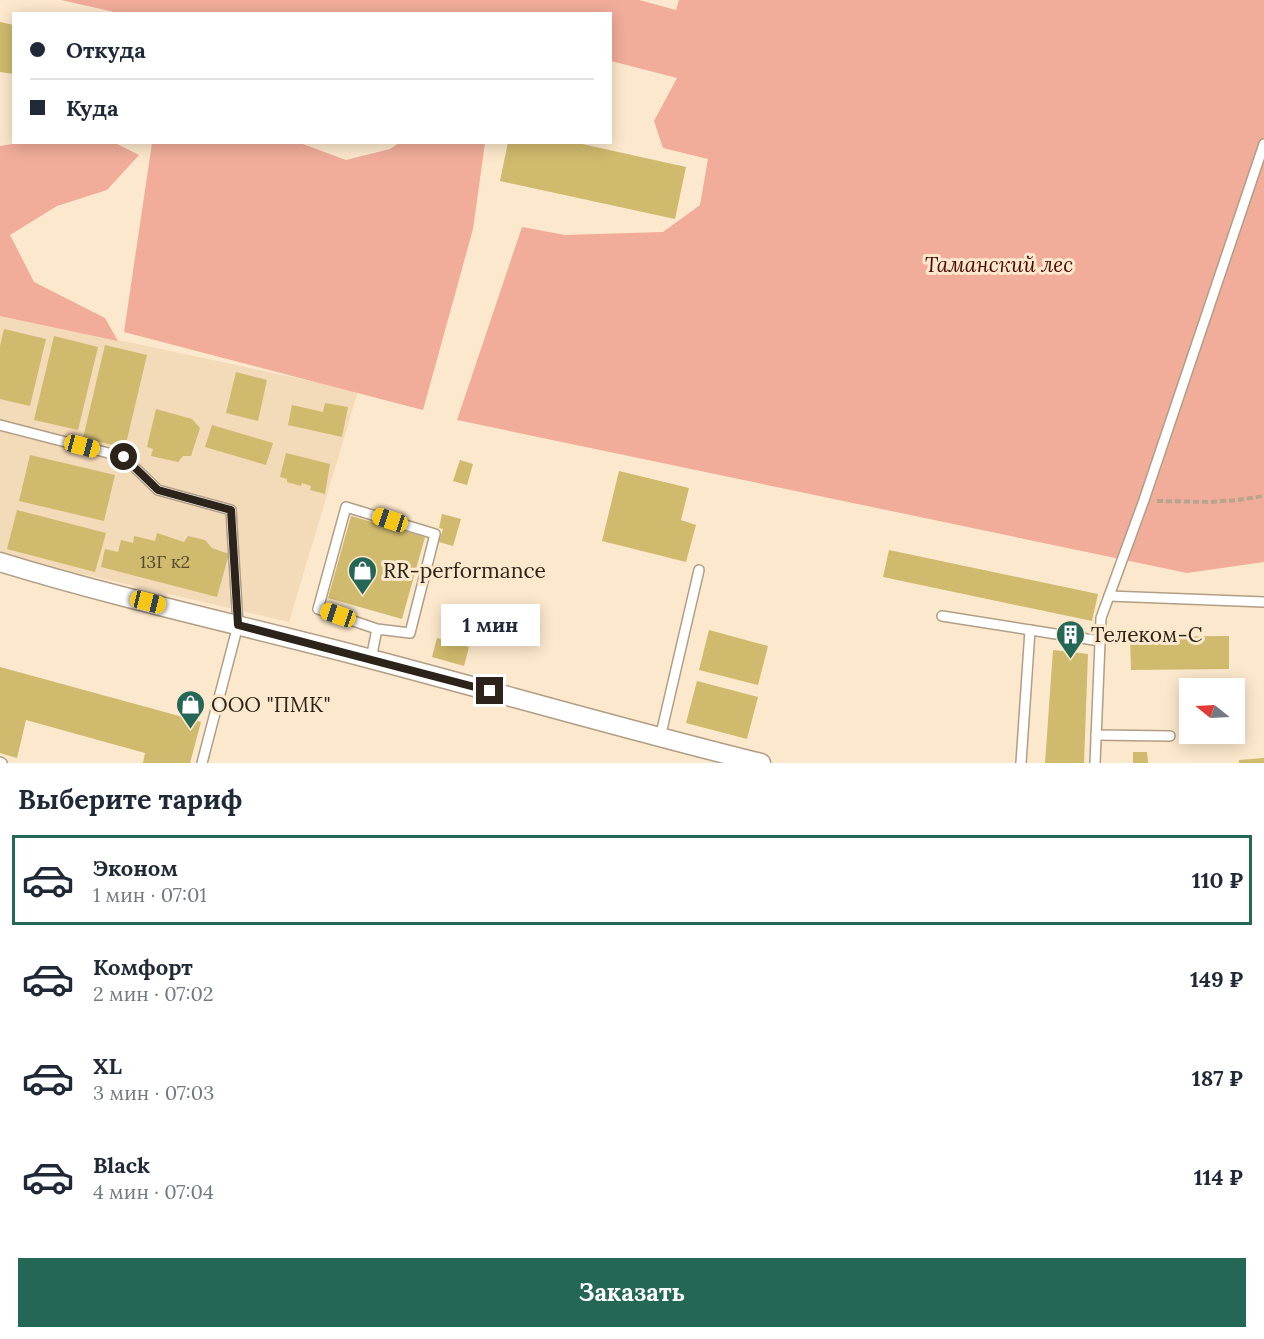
<!DOCTYPE html>
<html lang="ru">
<meta charset="utf-8">
<style>
:root{--surface:#fff;--page:#f2f2f3;--text:#1f2937;--muted:#747a83;--line:#e0e1e3;--accent:#256756}
body{margin:0;font-family:Lora,serif;background:var(--page);color:var(--text);height:100vh;display:flex;flex-direction:column;font-size:22px;white-space:nowrap}
*{box-sizing:border-box;margin:0}
p{font-size:20px;color:var(--muted)}
.icon{flex:none;width:33px;height:33px;fill:none;stroke:currentColor;stroke-width:2;stroke-linecap:round;stroke-linejoin:round}
.map{position:relative;height:763px;overflow:hidden}
.side{display:flex;flex-direction:column;background:var(--surface);flex:1}
.side>*{flex:none}
.hud{position:absolute;left:12px;top:12px;width:600px;height:132px;border-radius:0px;box-shadow:0 3px 15px #0003;display:grid;align-content:center;height:132px;padding:0 18px;background:var(--surface)}
.needle{width:39px;rotate:288deg}
.controls{position:absolute;left:1179px;top:678px;display:grid;gap:12px}
.controls a{display:grid;place-items:center;width:66px;height:66px;border-radius:0px;background:var(--surface);box-shadow:0 3px 15px #0003;font-size:30px}
.end{position:absolute;width:27px;height:27px;margin:-14px;border:8px solid #2c241a;background:#fff;box-shadow:0 0 0 3px #fff}
.from{border-radius:50%}
.bubble{position:absolute;height:42px;border-radius:0px;background:var(--surface);box-shadow:0 3px 15px #0003;font-size:20px;font-weight:700;line-height:42px;text-align:center}
.car{position:absolute;width:18px;height:36px;margin:-18px -9px;border-radius:8px;box-shadow:0 0 4px 2px #0007;background:linear-gradient(#f5c518 24%,#345 0 40%,#f5c518 0 76%,#345 0 86%,#f5c518 0)}
.hud b{display:flex;align-items:center;gap:21px;height:57px;font-size:22px}
.hud b+b{border-top:2px solid var(--line)}
.hud i{width:15px;height:15px;background:var(--text)}
ul{padding:0;list-style:none}
li{display:flex;align-items:center;gap:18px;height:90px;margin:0 12px 9px;padding:0 6px;border:3px solid transparent;border-radius:0px}
li div{flex:1}
li b{display:block;font-size:22px}
li em{font-style:normal;font-weight:700}
li.on{border-color:var(--accent)}
li>.icon{width:54px;height:54px;stroke-width:1.5}
h2{padding:0 18px;font-size:27px;line-height:72px}
.button{display:flex;gap:12px;margin-top:auto;padding:12px 18px}
.button a{flex:1;height:69px;border-radius:0px;background:var(--accent);color:#fff;font-size:24px;font-weight:700;line-height:69px;text-align:center}
.map>svg:first-child{display:block}
.built{fill:#f3dab8}
.green{fill:#f1ac9a}
.building{fill:#cfba6d}
.lines{fill:none;stroke-linecap:round;stroke-linejoin:round}
.service-casing{stroke:#b19e84;stroke-width:12}
.minor-casing{stroke:#b19e84;stroke-width:21}
.path{stroke:#b6a690;stroke-width:4;stroke-dasharray:6 3;stroke-linecap:butt}
.service{stroke:#fff;stroke-width:9}
.minor{stroke:#fff;stroke-width:18}
.route{stroke:#2c241a;stroke-width:8}
.labels{text-anchor:middle;dominant-baseline:central;stroke-width:6;stroke-linejoin:round;paint-order:stroke}
.number-label{font-size:18px;fill:#554a2f}
.park-label{font-size:21px;font-style:italic;fill:#500b00;stroke:#fce8cc}
.poi-label{font-size:21px;fill:#2c241a;stroke:#fce8cc;text-anchor:start}
</style>
<div class="map">
<svg width="1264" height="763" viewBox="0 0 1264 763">
<rect width="100%" height="100%" fill="#fce8cc"/>
<path class="built" d="M 0,315 L 358,391 L 289,622 L 70,571 L 0,552 Z"/>
<g class="green">
<path d="M 61,0 L 639,0 L 676,10 L 679,0 L 1264,0 L 1264,562 L 1187,573 L 457,420 L 522,227 L 565,235 L 663,232 L 700,205 L 708,159 L 663,148 L 654,121 L 677,78 L 611,61 L 610,14 L 123,14 Z"/>
<path d="M 24,142 L 115,143 L 139,155 L 107,190 L 57,206 L 10,235 L 34,282 L 105,318 L 118,341 L 0,316 L 0,146 Z"/>
<path d="M 152,143 L 300,143 L 346,160 L 390,149 L 399,143 L 485,143 L 473,229 L 423,410 L 124,332 Z"/>
</g>
<g class="building">
<path d="M 0,22 L 14,25 L 14,74 L 0,72 Z"/>
<path d="M 508,142 L 573,142 L 686,167 L 675,219 L 500,181 Z"/>
<path d="M 4,329 L 46,339 L 30,406 L 0,399 L 0,346 Z"/>
<path d="M 54,336 L 98,347 L 78,430 L 34,420 Z"/>
<path d="M 105,345 L 147,355 L 125,448 L 83,438 Z"/>
<path d="M 236,372 L 267,380 L 258,421 L 226,413 Z"/>
<path d="M 325,403 L 348,407 L 342,437 L 288,425 L 292,405 L 323,412 Z"/>
<path d="M 156,409 L 192,419 L 200,428 L 191,456 L 183,456 L 178,462 L 151,456 L 153,449 L 147,447 Z"/>
<path d="M 212,425 L 273,443 L 266,465 L 205,447 Z"/>
<path d="M 286,453 L 330,464 L 325,494 L 310,490 L 311,486 L 302,483 L 301,486 L 287,482 L 287,479 L 280,477 Z"/>
<path d="M 30,455 L 115,475 L 104,521 L 19,501 Z"/>
<path d="M 460,460 L 473,464 L 467,485 L 453,481 Z"/>
<path d="M 619,471 L 689,488 L 681,520 L 696,525 L 686,562 L 602,541 Z"/>
<path d="M 17,510 L 106,533 L 95,572 L 7,549 Z"/>
<path d="M 442,514 L 461,519 L 453,546 L 439,542 L 443,529 L 439,528 Z"/>
<path d="M 351,516 L 425,537 L 402,619 L 328,598 Z"/>
<path d="M 157,533 L 184,542 L 188,536 L 205,540 L 212,548 L 229,554 L 217,597 L 101,567 L 105,549 L 118,552 L 121,540 L 133,543 L 134,536 L 155,541 Z"/>
<path d="M 889,550 L 1098,594 L 1092,621 L 883,577 Z"/>
<path d="M 709,630 L 768,646 L 758,685 L 699,670 Z"/>
<path d="M 1229,636 L 1229,669 L 1131,670 L 1130,637 Z"/>
<path d="M 437,638 L 469,647 L 464,666 L 432,657 Z"/>
<path d="M 1053,650 L 1088,654 L 1084,763 L 1045,763 Z"/>
<path d="M 0,667 L 201,722 L 190,763 L 143,763 L 145,753 L 26,720 L 17,758 L 0,753 Z"/>
<path d="M 697,681 L 758,697 L 747,739 L 686,723 Z"/>
<path d="M 1133,752 L 1147,752 L 1148,763 L 1133,763 Z"/>
<path d="M 1264,758 L 1264,763 L 1239,763 L 1239,760 Z"/>
</g>
<g class="lines">
<defs>
<g id="service">
<path d="M 0,425 L 124,457 L 158,490 L 231,510 L 238,625 L 202,763"/>
<path d="M 1109,596 L 1264,602"/>
<path d="M 942,616 L 1100,641"/>
<path d="M 371,659 L 377,629 L 318,609 L 346,507 L 435,534 L 410,633 L 377,629"/>
<path d="M 1096,735 L 1170,736"/>
<path d="M 660,738 L 699,570"/>
<path d="M 0,762 L 2,763"/>
<path d="M 1021,763 L 1030,630"/>
<path d="M 1095,763 L 1101,618 L 1144,500 L 1264,144"/>
</g>
<path id="minor" d="M 0,562 C 114,597 232,623 348,653 C 486,689 623,729 761,763"/>
</defs>
<use href="#service" class="service-casing"/>
<use href="#minor" class="minor-casing"/>
<path class="path" d="M 1157,501 L 1210,502 L 1238,500 L 1264,496"/>
<use href="#service" class="service"/>
<use href="#minor" class="minor"/>
</g>
<g class="lines">
<path class="route" d="M 124,457 L 158,490 L 231,510 L 238,625 L 490,691"/>
</g>
<defs>
<symbol id="shop-pin" viewBox="-11 -11 22 30"><path d="M0 17L-7.5 6A9.5 9.5 0 1 1 7.5 6Z" fill="#256756" stroke="#fce8cc"/><path d="M-5-2.5h2.3a2.7 3.5 0 0 1 5.4 0H5L5.5 6h-11ZM-1.5-2.5h3a1.5 2.3 0 0 0-3 0Z" fill="#fff"/></symbol>
<symbol id="building-pin" viewBox="-11 -11 22 30"><path d="M0 17L-7.5 6A9.5 9.5 0 1 1 7.5 6Z" fill="#256756" stroke="#fce8cc"/><path d="M-4-6H4V6H1V3H-1V6H-4ZM-2.5-4.3h1.7v1.8h-1.7ZM.8-4.3h1.7v1.8H.8ZM-2.5-1h1.7V.8h-1.7ZM.8-1h1.7V.8H.8Z" fill="#fff"/></symbol>
</defs>
<g fill-rule="evenodd">
<use href="#shop-pin" x="346" y="554" width="33" height="45"/>
<use href="#building-pin" x="1054" y="618" width="33" height="45"/>
<use href="#shop-pin" x="174" y="688" width="33" height="45"/>
</g>
<g class="labels">
<g class="number-label">
<text x="165" y="561">13Г к2</text>
</g>
<g class="park-label">
<text x="999" y="264">Таманский лес</text>
</g>
<g class="poi-label">
<text x="383" y="570">RR-performance</text>
<text x="1091" y="634">Телеком-С</text>
<text x="211" y="704">ООО "ПМК"</text>
</g>
</g>
</svg>
<div class="controls">
<a><svg class="needle" viewBox="-14 -14 28 28"><path d="M0-13l5 13h-10z" fill="#e53935"/><path d="M0 13l5-13h-10z" fill="#747a83"/></svg></a>
</div>
<i class="end from" style="left:124px;top:457px"></i>
<i class="end" style="left:490px;top:691px"></i>
<div class="bubble" style="left:441px;top:604px;width:99px">1 мин</div>
<i class="car" style="left:82px;top:446px;rotate:105deg"></i>
<i class="car" style="left:390px;top:520px;rotate:288deg"></i>
<i class="car" style="left:148px;top:602px;rotate:104deg"></i>
<i class="car" style="left:338px;top:615px;rotate:289deg"></i>
<div class="hud">
<b><i class="from"></i>Откуда</b>
<b><i></i>Куда</b>
</div>
</div>
<section class="side">
<h2>Выберите тариф</h2>
<ul>
<li class="on"><svg class="icon" aria-label="car" viewBox="0 0 24 24"><path d="M5 17H2v-5l4-1 3-4h7l3 4 3 1v5h-3M9 17h6M6 11h13"/><circle cx="7" cy="17" r="2"/><circle cx="17" cy="17" r="2"/></svg><div><b>Эконом</b><p>1 мин · 07:01</p></div><em>110 ₽</em></li>
<li><svg class="icon" aria-label="car" viewBox="0 0 24 24"><path d="M5 17H2v-5l4-1 3-4h7l3 4 3 1v5h-3M9 17h6M6 11h13"/><circle cx="7" cy="17" r="2"/><circle cx="17" cy="17" r="2"/></svg><div><b>Комфорт</b><p>2 мин · 07:02</p></div><em>149 ₽</em></li>
<li><svg class="icon" aria-label="car" viewBox="0 0 24 24"><path d="M5 17H2v-5l4-1 3-4h7l3 4 3 1v5h-3M9 17h6M6 11h13"/><circle cx="7" cy="17" r="2"/><circle cx="17" cy="17" r="2"/></svg><div><b>XL</b><p>3 мин · 07:03</p></div><em>187 ₽</em></li>
<li><svg class="icon" aria-label="car" viewBox="0 0 24 24"><path d="M5 17H2v-5l4-1 3-4h7l3 4 3 1v5h-3M9 17h6M6 11h13"/><circle cx="7" cy="17" r="2"/><circle cx="17" cy="17" r="2"/></svg><div><b>Black</b><p>4 мин · 07:04</p></div><em>114 ₽</em></li>
</ul>
<div class="button"><a>Заказать</a></div>
</section>
